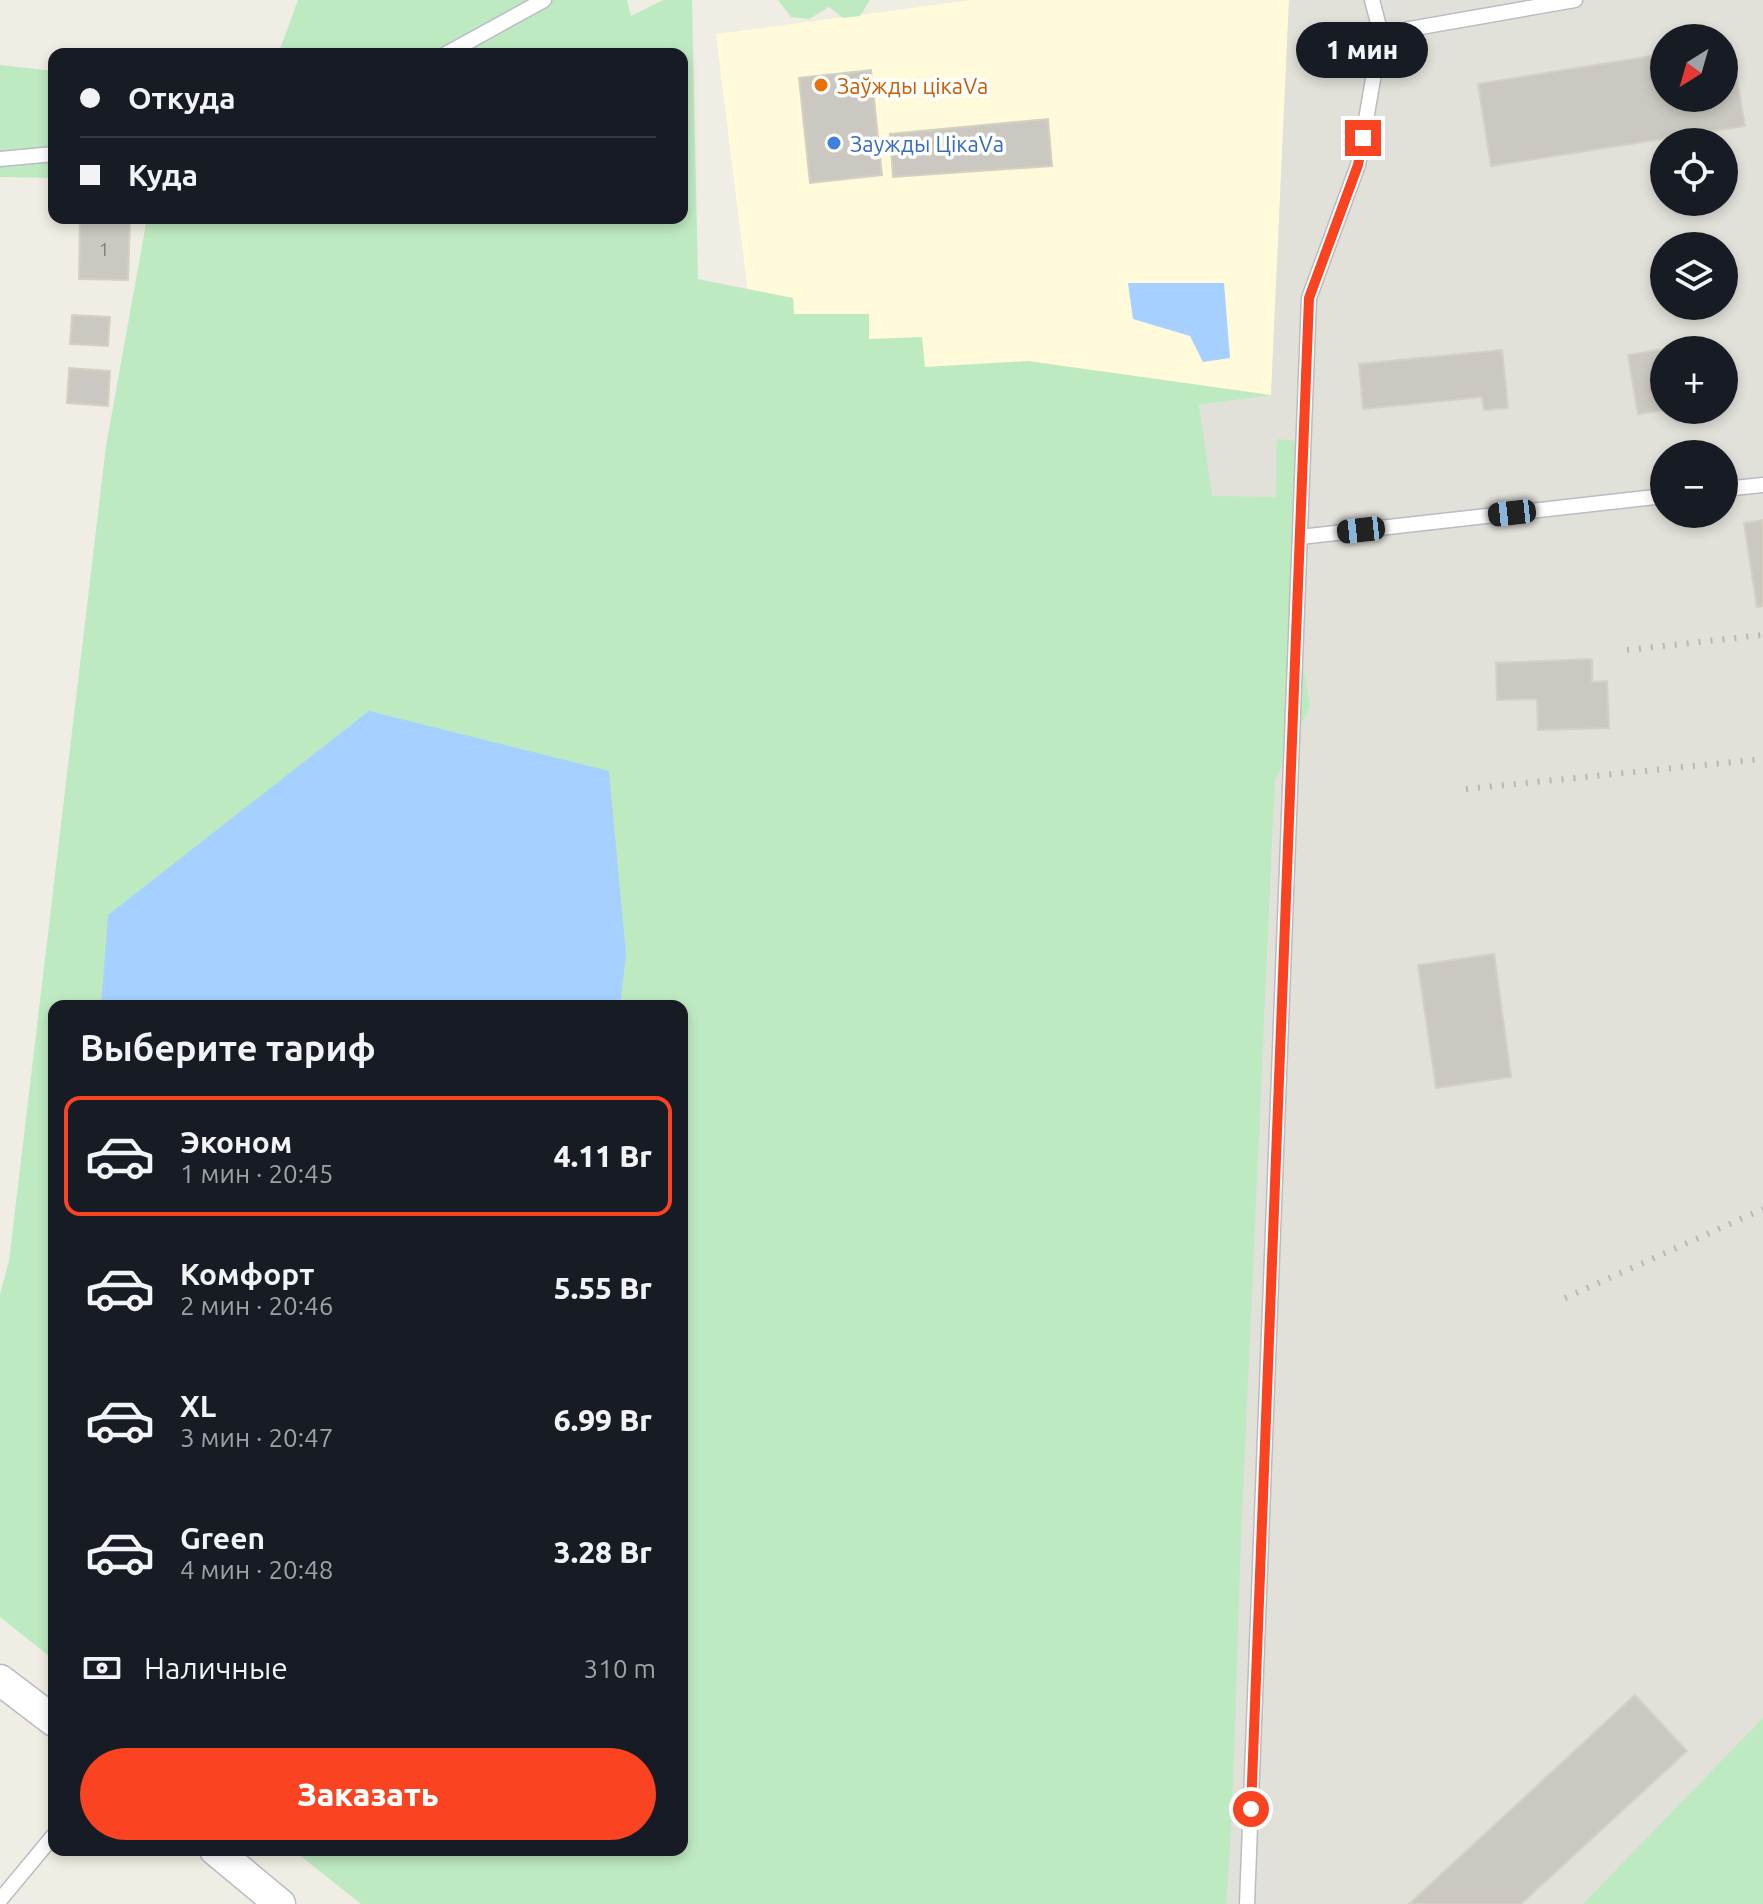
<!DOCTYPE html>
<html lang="ru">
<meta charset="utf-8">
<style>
:root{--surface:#171b24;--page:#242831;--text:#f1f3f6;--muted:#9ea1a6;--line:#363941;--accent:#fa4320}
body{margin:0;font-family:Ubuntu,sans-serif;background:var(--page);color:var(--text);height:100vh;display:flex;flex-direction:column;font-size:30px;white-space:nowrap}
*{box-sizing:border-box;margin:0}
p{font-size:26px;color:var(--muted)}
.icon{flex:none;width:44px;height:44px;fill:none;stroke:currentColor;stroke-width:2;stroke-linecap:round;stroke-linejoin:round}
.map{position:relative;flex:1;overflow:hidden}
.panel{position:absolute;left:48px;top:1000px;width:640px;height:856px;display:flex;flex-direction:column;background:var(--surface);border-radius:16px;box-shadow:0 4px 12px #0003}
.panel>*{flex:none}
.guide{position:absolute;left:48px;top:48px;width:640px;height:176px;border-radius:16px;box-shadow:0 4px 12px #0003;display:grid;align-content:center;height:176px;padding:0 32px;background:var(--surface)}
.needle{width:52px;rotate:217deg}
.tools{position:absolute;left:1650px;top:24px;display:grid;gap:16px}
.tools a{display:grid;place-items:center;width:88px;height:88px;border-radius:50%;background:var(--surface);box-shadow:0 4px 12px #0003;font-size:40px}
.end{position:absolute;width:36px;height:36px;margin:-18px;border:10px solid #fa4320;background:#fff;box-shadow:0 0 0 4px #fff}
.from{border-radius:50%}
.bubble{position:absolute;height:56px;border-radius:28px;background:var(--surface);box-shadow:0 4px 12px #0003;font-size:26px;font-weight:800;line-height:56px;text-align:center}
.car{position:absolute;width:24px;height:48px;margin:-24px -12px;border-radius:10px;box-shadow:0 0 6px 2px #0007;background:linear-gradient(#222 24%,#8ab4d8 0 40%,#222 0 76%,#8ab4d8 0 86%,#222 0)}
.guide b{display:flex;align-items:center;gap:28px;height:76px;font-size:30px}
.guide b+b{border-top:2px solid var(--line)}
.guide i{width:20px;height:20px;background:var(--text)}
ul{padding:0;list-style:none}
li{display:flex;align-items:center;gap:24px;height:120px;margin:0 16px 12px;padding:0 16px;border:4px solid transparent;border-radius:16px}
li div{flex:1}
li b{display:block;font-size:30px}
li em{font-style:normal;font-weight:800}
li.active{border-color:var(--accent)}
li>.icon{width:72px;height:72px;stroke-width:1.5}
h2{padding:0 32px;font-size:36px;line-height:96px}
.pay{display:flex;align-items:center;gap:20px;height:88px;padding:0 32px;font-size:30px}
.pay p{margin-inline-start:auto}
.primary-button{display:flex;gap:16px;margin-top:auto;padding:16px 32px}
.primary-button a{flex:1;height:92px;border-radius:48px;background:var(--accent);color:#fff;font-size:32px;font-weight:800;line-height:92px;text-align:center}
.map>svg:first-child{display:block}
.commercial{fill:#fffada}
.industrial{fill:#e1e0d9;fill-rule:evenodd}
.green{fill:#beeac2}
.water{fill:#a5d0ff}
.building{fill:#cbc8c1;stroke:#d5d1c2;stroke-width:2}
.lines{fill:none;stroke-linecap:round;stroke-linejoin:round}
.lane-casing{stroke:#b9bcc1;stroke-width:17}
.street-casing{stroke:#b9bcc1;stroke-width:33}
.lane{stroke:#fff;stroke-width:14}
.street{stroke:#fff;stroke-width:30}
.rail{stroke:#b6b7b7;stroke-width:6;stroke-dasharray:2 10;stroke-linecap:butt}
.route{stroke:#fa4320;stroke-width:10}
.food-dot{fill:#e8710a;stroke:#fff;stroke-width:3}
.shop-dot{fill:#3f7fe0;stroke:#fff;stroke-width:3}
.labels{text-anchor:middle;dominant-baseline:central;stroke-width:7;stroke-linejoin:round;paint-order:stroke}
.number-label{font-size:18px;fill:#787a7d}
.food-label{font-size:22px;fill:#c56008;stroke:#fff;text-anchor:start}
.shop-label{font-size:22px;fill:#366cbe;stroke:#fff;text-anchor:start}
</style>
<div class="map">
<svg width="1763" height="1904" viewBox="0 0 1763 1904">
<rect width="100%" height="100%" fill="#f0eee4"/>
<path class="commercial" d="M 972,0 L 1289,0 L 1271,395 L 925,367 L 751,318 L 716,34 Z"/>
<path class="industrial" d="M 1289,0 L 1763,0 L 1763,1732 L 1587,1904 L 1223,1904 L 1273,829 L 1278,562 L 1220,559 L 1199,405 L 1271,395 ZM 1664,38 L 1724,38 L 1724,98 L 1664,98 ZM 1664,142 L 1724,142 L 1724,202 L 1664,202 ZM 1664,246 L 1724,246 L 1724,306 L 1664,306 ZM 1664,350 L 1724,350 L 1724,410 L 1664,410 ZM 1664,454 L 1724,454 L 1724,514 L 1664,514 Z"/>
<g class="green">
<path d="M 298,0 L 627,0 L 631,16 L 663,0 L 692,0 L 698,279 L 793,298 L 794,314 L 869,314 L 869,339 L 922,337 L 925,367 L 1028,361 L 1271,395 L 1199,405 L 1212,496 L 1276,497 L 1277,439 L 1299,441 L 1292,604 L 1310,706 L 1275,780 L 1241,1536 L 1232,1814 L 1226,1904 L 361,1904 L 293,1850 L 682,1850 L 682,1006 L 54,1006 L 54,1660 L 0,1617 L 0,1294 L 9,1261 L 106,446 L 147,218 L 682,218 L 682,54 L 278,54 Z"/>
<path d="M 778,0 L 870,0 L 860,16 L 843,18 L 829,7 L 809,19 L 791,17 Z"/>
<path d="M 0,65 L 54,71 L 54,178 L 0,177 Z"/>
<path d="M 1763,1718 L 1763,1904 L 1583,1904 Z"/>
</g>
<g class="water">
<path d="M 1128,283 L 1224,283 L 1230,358 L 1203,362 L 1190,336 L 1133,319 Z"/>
<path d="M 369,711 L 609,771 L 626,954 L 620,1006 L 101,1006 L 108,915 Z"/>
</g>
<g class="building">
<path d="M 1731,43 L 1745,126 L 1491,166 L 1478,84 L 1664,54 L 1664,98 L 1724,98 L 1724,45 Z"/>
<path d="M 871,70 L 882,175 L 810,183 L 799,78 Z"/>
<path d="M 1048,119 L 1052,166 L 893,177 L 890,134 Z"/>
<path d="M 80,218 L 130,218 L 128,280 L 79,279 Z"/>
<path d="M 72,315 L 110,317 L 108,346 L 70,344 Z"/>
<path d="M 1694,344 L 1694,350 L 1664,350 L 1664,410 L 1638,414 L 1628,355 Z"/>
<path d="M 1502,350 L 1508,408 L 1484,410 L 1482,397 L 1363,409 L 1359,364 Z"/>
<path d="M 69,368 L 110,371 L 108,406 L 67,403 Z"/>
<path d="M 1763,520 L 1763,606 L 1757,607 L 1744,523 Z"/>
<path d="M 1592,659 L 1592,682 L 1607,681 L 1609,728 L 1538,730 L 1537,699 L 1497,700 L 1496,663 Z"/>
<path d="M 1494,954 L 1511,1077 L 1436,1088 L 1418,965 Z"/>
<path d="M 1635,1695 L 1687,1751 L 1521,1904 L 1409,1904 Z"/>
</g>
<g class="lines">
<defs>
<g id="lane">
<path d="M 1381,34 L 1575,0"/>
<path d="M 446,54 L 544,0"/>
<path d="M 0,159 L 54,154"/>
<path d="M 1724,489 L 1763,485"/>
<path d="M 1300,537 L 1664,496"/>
<path d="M 0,1900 L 54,1835"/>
<path d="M 1247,1904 L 1309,298 L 1358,165 L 1381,34 L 1372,0"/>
</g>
<g id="street">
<path d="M 0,1680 L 54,1721"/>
<path d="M 215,1850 L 280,1904"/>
</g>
</defs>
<use href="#lane" class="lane-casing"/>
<use href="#street" class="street-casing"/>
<use href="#lane" class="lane"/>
<use href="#street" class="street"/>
<g class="rail">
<path d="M 1627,650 L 1763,635"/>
<path d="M 1466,789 L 1763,759"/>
<path d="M 1565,1298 L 1763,1209"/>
</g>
</g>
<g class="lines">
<path class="route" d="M 1251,1809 L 1309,298 L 1358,165 L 1363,138"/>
</g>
<circle class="food-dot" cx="821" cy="85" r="8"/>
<circle class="shop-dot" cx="834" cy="143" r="8"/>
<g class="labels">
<g class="number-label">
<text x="104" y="249">1</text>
</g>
<g class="food-label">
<text x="837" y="85">Заўжды цікаVа</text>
</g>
<g class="shop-label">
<text x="850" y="143">Заужды ЦікаVа</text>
</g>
</g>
</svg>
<div class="tools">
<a><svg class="needle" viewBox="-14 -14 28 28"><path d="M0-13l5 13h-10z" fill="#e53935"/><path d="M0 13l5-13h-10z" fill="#9ea1a6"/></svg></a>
<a><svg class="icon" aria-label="locate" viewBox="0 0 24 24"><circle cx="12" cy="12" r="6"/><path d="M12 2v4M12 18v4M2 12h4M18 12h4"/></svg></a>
<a><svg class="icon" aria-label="layers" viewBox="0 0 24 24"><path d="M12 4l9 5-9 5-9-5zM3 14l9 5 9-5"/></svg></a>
<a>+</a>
<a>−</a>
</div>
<i class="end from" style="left:1251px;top:1809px"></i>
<i class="end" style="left:1363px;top:138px"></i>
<div class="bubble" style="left:1296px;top:22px;width:132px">1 мин</div>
<i class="car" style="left:1512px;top:513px;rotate:264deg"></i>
<i class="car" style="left:1361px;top:530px;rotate:264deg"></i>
<div class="guide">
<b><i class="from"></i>Откуда</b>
<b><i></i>Куда</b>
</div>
<section class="panel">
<h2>Выберите тариф</h2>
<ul>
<li class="active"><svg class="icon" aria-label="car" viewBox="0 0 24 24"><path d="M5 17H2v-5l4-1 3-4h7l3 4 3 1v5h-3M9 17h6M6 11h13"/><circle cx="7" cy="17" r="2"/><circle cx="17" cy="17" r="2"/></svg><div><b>Эконом</b><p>1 мин · 20:45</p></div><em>4.11 Br</em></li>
<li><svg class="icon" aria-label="car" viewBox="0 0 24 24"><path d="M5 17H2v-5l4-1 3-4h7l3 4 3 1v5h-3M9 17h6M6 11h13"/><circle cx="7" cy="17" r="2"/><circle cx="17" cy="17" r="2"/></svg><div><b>Комфорт</b><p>2 мин · 20:46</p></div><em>5.55 Br</em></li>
<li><svg class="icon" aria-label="car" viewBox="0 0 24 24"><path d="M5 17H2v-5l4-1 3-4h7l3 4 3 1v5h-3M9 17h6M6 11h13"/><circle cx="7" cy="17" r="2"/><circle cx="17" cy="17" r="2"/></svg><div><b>XL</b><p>3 мин · 20:47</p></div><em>6.99 Br</em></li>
<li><svg class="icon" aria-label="car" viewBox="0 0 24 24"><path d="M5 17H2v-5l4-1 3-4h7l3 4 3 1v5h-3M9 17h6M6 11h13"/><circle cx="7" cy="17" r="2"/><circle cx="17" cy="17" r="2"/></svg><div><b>Green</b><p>4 мин · 20:48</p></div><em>3.28 Br</em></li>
</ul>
<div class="pay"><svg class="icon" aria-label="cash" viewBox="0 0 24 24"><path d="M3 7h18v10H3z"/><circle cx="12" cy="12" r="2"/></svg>Наличные<p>310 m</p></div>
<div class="primary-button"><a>Заказать</a></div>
</section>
</div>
